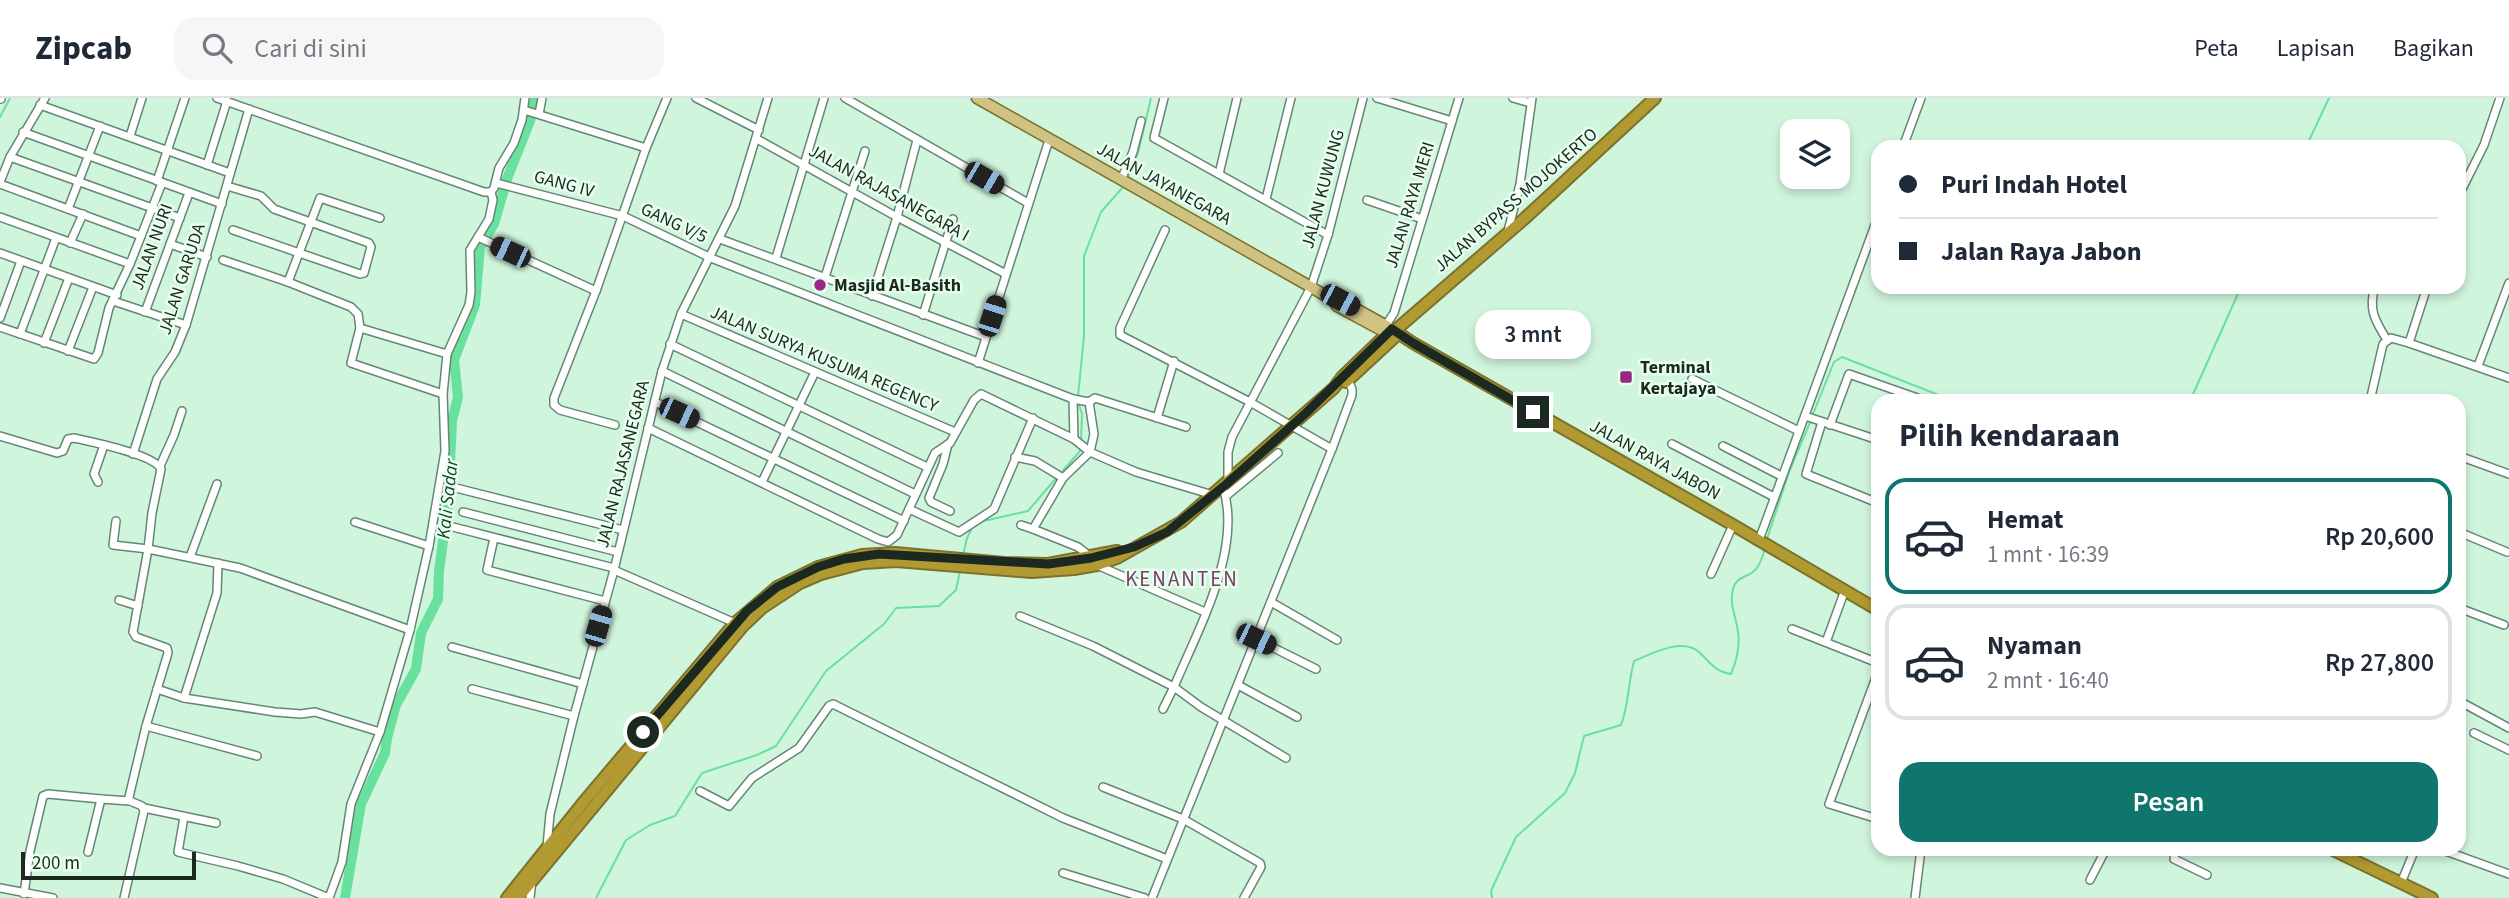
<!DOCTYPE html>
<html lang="id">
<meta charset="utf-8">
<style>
:root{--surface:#fff;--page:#f6f6f7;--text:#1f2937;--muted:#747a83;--line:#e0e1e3;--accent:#0f766e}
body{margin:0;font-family:"Source Sans 3",sans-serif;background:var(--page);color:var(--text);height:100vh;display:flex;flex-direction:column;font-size:26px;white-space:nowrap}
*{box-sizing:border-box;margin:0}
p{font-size:23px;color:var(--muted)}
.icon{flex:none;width:38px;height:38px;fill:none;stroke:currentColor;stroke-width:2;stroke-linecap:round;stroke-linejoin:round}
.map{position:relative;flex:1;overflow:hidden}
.sheet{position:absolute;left:1871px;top:296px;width:595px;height:462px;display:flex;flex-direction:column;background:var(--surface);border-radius:21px;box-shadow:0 4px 10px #0003}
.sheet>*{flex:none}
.hud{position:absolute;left:1871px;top:42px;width:595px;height:154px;border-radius:21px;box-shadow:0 4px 10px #0003;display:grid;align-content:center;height:154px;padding:0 28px;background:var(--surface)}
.buttons{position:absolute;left:1780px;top:21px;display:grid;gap:14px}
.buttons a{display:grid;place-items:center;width:70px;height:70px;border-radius:14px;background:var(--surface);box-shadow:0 4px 10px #0003;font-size:35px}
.scale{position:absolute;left:21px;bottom:18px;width:175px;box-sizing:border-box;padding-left:7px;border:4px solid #1b2920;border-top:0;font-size:19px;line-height:24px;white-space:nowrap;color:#1b2920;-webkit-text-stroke:5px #e8feef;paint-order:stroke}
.end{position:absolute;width:32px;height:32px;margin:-16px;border:9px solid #1b2920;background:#fff;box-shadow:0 0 0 4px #fff}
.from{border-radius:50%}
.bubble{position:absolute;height:49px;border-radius:21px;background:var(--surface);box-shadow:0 4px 10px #0003;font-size:23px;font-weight:600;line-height:49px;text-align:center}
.car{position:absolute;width:21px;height:42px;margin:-21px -10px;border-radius:9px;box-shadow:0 0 5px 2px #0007;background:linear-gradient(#222 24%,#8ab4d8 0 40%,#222 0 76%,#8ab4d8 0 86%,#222 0)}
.hud b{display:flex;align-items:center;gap:24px;height:66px;font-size:26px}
.hud b+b{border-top:2px solid var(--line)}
.hud i{width:18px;height:18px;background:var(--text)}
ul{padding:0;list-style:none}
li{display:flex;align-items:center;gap:21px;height:116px;margin:0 14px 10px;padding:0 14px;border:4px solid var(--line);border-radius:21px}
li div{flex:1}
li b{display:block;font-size:26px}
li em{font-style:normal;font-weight:600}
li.selected{border-color:var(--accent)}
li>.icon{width:63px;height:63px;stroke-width:1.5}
h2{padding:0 28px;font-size:32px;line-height:84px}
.cta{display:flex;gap:14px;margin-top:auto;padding:14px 28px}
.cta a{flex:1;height:80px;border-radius:21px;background:var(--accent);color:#fff;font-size:28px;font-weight:600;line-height:80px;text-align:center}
header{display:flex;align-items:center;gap:42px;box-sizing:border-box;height:98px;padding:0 35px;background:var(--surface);border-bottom:2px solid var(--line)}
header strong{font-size:33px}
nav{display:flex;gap:38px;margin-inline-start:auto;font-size:24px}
.search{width:490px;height:63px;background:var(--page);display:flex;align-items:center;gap:18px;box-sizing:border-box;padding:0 24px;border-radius:21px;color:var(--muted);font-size:26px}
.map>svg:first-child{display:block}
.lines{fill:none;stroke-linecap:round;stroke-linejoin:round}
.stream{stroke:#68e19f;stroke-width:2}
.river{stroke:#68e19f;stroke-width:10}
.minor-casing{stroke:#658772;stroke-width:10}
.major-casing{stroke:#7c722b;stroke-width:13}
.highway-casing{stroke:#7c722b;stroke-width:14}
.minor{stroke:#fff;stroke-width:7}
.major{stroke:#d0c283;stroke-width:10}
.highway{stroke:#b09a31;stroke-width:10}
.route{stroke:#1b2920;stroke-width:9}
.poi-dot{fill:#9a2784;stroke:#e8feef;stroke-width:2.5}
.labels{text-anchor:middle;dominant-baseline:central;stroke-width:5;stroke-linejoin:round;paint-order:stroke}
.street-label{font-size:18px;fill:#1b2920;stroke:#e8feef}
.poi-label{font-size:18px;font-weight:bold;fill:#1b2920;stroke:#e8feef;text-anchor:start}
.water-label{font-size:19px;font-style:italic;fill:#15472d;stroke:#e8feef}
.quarter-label{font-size:21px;letter-spacing:2px;fill:#783e6a;stroke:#e8feef}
</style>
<header>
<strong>Zipcab</strong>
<div class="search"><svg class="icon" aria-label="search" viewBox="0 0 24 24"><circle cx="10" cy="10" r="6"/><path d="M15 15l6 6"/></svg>Cari di sini</div>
<nav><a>Peta</a><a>Lapisan</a><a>Bagikan</a></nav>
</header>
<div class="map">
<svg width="2509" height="800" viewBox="0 0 2509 800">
<rect width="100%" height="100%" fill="#d0f5dd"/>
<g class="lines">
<g class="stream">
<path d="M 0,19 L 10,0"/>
<path d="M 2306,49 L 2329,0"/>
<path d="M 1127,81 L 1138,55 L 1151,0"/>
<path d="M 1078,299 L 1084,238 L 1084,158 L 1101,114 L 1123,89"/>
<path d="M 2190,303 L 2241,189"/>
<path d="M 1078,304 L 1082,316 L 1081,344"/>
<path d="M 1813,316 L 1834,264 L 1842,259 L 1954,303"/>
<path d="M 1061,375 L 1080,353 L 1081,349"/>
<path d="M 979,424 L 1028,413 L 1057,379"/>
<path d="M 1767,441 L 1789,374 L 1811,322"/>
<path d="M 963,457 L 967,440 L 972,430"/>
<path d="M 596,800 L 626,742 L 650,727 L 675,718 L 702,675 L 757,657 L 776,648 L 826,573 L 884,526 L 896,510 L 939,508 L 956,492 L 960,473"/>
<path d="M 1492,800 L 1491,793 L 1516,739 L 1565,695 L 1575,675 L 1584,638 L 1621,627 C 1629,606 1628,585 1634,563 C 1651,556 1682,539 1699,554 C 1711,565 1714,573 1731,576 C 1737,562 1740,549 1738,534 C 1736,518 1729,506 1733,491 C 1736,479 1745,480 1753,474 C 1760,469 1763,458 1765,450"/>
</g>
<path class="river" d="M 345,800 L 361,706 L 385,655 L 387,640 L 396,607 L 416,571 L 421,535 L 438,501 L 439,473 L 448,406 L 452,323 L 458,299 L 454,262 L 475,207 L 480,149 L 494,126 L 507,81 L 530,23 L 535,0"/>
<defs>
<g id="minor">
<path d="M 0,0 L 1,1"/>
<path d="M 217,0 L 484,94 L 491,94 L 494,90 L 499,70 L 514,45 L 522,22 L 525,0"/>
<path d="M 696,0 L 759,32"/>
<path d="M 845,0 L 1028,105"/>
<path d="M 1164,0 L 1154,40 L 1328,137"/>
<path d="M 1377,0 L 1452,23"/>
<path d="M 1513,0 L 1527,4"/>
<path d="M 40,7 L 230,75"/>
<path d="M 524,12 L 646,50"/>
<path d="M 539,16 L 542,0"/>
<path d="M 23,34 L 222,106"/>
<path d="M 130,38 L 142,0"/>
<path d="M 757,41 L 897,119 L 1006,176"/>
<path d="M 1903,49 L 1921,0"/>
<path d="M 10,59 L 180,120"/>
<path d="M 207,67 L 227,3"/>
<path d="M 1219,76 L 1237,0"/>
<path d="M 1121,82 L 1133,54 L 1141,23"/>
<path d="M 157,83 L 185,0"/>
<path d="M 0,84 L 10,59 L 45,0"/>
<path d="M 496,85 L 623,118 L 711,160 L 1073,301 L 1089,304 L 1094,336 L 1090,354 L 1063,380 L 1033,431 L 1078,449 L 1091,459"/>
<path d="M 0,86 L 141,138"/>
<path d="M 227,88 L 261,98 L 274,111 L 369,145 L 371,149 L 364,175 L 360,176 L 233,132"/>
<path d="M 2459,97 L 2484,47 L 2500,0"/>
<path d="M 1266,101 L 1291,0"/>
<path d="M 1367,102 L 1422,121"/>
<path d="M 68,111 L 100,28"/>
<path d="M 0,119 L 130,166"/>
<path d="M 1165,132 L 1120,230 L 1120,237 L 1250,304 L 1332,351"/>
<path d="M 1508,133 L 1520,86 L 1532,0"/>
<path d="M 478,139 L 596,193 L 646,50 L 667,0"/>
<path d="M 720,141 L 986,239"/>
<path d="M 70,145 L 83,116"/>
<path d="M 170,146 L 207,159"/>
<path d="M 0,155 L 117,197"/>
<path d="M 776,160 L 824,0"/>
<path d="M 223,162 L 288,184 L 351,209 L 358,216 L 360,230 L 447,256"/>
<path d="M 825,179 L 865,53"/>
<path d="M 288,184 L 320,100 L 380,120"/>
<path d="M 2375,189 C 2368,211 2375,223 2387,242"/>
<path d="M 596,193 L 554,300 L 554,307 L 560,312 L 615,327"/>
<path d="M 872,198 L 897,119 L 917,42"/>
<path d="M 113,203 L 186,227"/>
<path d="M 145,214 L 189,95"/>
<path d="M 681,216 L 955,334"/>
<path d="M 923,217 L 953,121"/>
<path d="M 0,220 L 21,163"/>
<path d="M 1386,227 L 1394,215 L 1459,0"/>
<path d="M 0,229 L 94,261 L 98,255 L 109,210 L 130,166 L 162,85"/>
<path d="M 360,230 L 351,265 L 443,296"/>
<path d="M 20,236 L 56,140"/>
<path d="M 44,245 L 69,180"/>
<path d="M 2409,245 L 2509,280"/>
<path d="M 670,246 L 927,369"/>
<path d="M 68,253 L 93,189"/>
<path d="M 978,265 L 1049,42"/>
<path d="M 2478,268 L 2509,185"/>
<path d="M 662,273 L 915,396"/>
<path d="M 1692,281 L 1799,333"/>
<path d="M 1073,301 L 1074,341"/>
<path d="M 2370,303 L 2383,246 L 2391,240 L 2409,245 L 2427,189"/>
<path d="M 655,304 L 904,423"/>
<path d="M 1089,304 L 1095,300 L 1186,329"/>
<path d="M 1805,318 L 1878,342"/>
<path d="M 1157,320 L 1174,263"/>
<path d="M 1822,324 L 1806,376 L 1878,405"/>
<path d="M 1830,327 L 1849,276 L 1926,303"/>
<path d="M 648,330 L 878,441 L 888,444 L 897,437 L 935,355 L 950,345 L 974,302 L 981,296 L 1074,341 L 1090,354 L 1136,374 L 1213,397"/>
<path d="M 0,338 L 57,355 L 63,353 L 68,341 L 74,340 C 92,344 153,356 161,371 L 152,415 L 148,451 L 133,534 L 136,539 L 167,550 L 168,555 L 146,628 L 129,699 L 130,703 L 142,708 L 144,713 L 124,800"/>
<path d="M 948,346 L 943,366 L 929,400 L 931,404 L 950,413"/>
<path d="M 1672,346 L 1774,399"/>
<path d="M 1723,348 L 1781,378"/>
<path d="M 133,356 L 157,281 L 175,254 L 186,227 L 249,11"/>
<path d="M 2459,358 L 2509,376"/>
<path d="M 1015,359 L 1035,363 L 1063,380"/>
<path d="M 160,368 L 174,337 L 182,313"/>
<path d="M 98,384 L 94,376 L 104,347"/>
<path d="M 762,384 L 815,274"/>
<path d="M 1228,385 L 1228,354 L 1232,339 L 1311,189 L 1328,137 L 1363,0"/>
<path d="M 1223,389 C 1243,452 1198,531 1174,589 L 1201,609 L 1286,660"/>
<path d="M 456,390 L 623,432"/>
<path d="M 1226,398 L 1278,355"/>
<path d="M 909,411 L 959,434 L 994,411 L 1033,320"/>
<path d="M 463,414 L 618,454"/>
<path d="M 116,423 L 113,447 L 148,451 L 240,470 L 410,532"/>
<path d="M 355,424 L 429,448"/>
<path d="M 1021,427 L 1033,431"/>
<path d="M 453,429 L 614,470"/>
<path d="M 2459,434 L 2507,454"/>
<path d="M 494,440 L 487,472 L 605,503"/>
<path d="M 1759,442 L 1878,119"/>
<path d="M 190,459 L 217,386"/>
<path d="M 1097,467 L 1205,514"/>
<path d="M 614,472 L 735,525"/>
<path d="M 1711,476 L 1733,427"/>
<path d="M 119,502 L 138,508"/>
<path d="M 1271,504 L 1337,542"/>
<path d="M 2459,510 L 2504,527"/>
<path d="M 1020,518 L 1093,548 L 1174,589 L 1163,611"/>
<path d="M 1792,531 L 1878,565"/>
<path d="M 1256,541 L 1316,571"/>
<path d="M 1826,544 L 1845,492"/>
<path d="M 452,549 L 583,586"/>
<path d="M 1878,574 L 1829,706 L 1878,721"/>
<path d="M 1238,587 L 1297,619"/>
<path d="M 157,591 L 184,600 L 275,614 L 301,616 L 315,614 L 380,634"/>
<path d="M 472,591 L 574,618"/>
<path d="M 184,600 L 217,495 L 218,465"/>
<path d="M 2459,603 L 2509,630"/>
<path d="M 146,628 L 257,658"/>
<path d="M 2474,635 L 2509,652"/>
<path d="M 1103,689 L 1183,721 L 1260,765 L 1261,769 L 1244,800"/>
<path d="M 700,693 L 729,708 L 752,680 L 799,650 L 829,608 L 833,606 L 1063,720 L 1167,761"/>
<path d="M 144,710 L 216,725"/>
<path d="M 184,719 L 178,754 L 238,768 L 283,781 L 329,800"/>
<path d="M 547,748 L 550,716 L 574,618 L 614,472 L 662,273 L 681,216 L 735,108 L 768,0"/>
<path d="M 2176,751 L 2174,761 L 2207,777"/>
<path d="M 2440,751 L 2509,776"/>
<path d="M 88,754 L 101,701 L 130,703"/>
<path d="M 1063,775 L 1145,800"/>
<path d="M 2090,782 L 2106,751"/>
<path d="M 2401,785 L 2415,751"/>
<path d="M 0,790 L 53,800"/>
<path d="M 24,796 L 30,753 L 43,698 L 48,696 L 101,701"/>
<path d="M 329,800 L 342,764 L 351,706 L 380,634 L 410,532 L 429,448 L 445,353 L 443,296 L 447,256 L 469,207 L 471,194 L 470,152 L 489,121 L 493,102 L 491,94"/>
<path d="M 530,800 L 532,782"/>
<path d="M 1152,800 L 1332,351 L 1352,297 L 1352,291 L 1348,282"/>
<path d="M 1915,800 L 1921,751"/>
</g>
<g id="major">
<path d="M 977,0 L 1311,189 L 1334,203 L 1337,208 L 1387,235"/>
<path d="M 1334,203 L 1340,202 L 1392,231"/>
</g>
<g id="highway">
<path d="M 1399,229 L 1524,121 L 1655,0"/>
<path d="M 1392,231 L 1413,245 L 1733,427 L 1878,512"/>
<path d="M 1346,284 L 1399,235"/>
<path d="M 2331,751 L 2432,800"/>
<path d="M 507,800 L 582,706 L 735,525 L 777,489 L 818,469 L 862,457 L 895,455 L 1004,465 L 1048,466 L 1117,453"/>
<path d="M 518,800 L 742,529 L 762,510 L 800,485 L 821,476 L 863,465 L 896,463 L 1032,474 L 1074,471 L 1097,467 L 1117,460 L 1181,424 L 1334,290 L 1342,279 L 1392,231"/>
</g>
</defs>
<use href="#minor" class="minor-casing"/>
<use href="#major" class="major-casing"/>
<use href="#highway" class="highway-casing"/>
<use href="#minor" class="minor"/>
<use href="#major" class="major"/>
<use href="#highway" class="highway"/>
</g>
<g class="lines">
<path class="route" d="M 643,634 L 747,513 L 777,489 L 818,469 L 844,461 L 879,456 L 1048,466 L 1091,460 L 1134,449 L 1167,434 L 1223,389 L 1306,315 L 1392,231 L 1413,245 L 1533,314"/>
</g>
<g class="poi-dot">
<circle cx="820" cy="187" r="7"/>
<rect x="1619" y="272" width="14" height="14" rx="3.5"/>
</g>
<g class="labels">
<g class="street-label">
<text transform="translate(564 86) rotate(15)">GANG IV</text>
<text transform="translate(1164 86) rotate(29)">JALAN JAYANEGARA</text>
<text transform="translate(1323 91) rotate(-75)">JALAN KUWUNG</text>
<text transform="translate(889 95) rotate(29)">JALAN RAJASANEGARA I</text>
<text transform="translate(1516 102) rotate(-41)">JALAN BYPASS MOJOKERTO</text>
<text transform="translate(1410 107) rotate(-73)">JALAN RAYA MERI</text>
<text transform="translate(674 125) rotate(25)">GANG V/5</text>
<text transform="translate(152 149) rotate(-70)">JALAN NURI</text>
<text transform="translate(182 181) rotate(-72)">JALAN GARUDA</text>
<text transform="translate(824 261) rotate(23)">JALAN SURYA KUSUMA REGENCY</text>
<text transform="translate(1655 362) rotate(29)">JALAN RAYA JABON</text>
<text transform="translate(623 366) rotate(-76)">JALAN RAJASANEGARA</text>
</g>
<g class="poi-label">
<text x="834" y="187">Masjid Al-Basith</text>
<text x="1640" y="269">Terminal<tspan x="1640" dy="21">Kertajaya</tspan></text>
</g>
<g class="water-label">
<text transform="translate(448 401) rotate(-84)">Kali Sadar</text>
</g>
<g class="quarter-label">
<text x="1182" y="481">KENANTEN</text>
</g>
</g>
</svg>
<div class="buttons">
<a><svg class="icon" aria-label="layers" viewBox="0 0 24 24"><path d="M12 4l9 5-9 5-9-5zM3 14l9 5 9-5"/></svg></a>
</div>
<div class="scale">200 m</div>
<i class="end from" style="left:643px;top:634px"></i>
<i class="end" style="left:1533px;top:314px"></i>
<div class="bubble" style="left:1475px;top:212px;width:116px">3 mnt</div>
<i class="car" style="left:984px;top:80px;rotate:120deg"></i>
<i class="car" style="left:510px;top:154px;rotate:295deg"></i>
<i class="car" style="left:1340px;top:202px;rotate:118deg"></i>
<i class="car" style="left:992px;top:218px;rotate:18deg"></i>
<i class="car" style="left:679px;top:315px;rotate:115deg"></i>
<i class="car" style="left:598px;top:528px;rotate:16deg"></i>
<i class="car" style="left:1256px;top:541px;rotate:116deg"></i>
<div class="hud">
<b><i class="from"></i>Puri Indah Hotel</b>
<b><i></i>Jalan Raya Jabon</b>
</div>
<section class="sheet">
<h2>Pilih kendaraan</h2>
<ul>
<li class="selected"><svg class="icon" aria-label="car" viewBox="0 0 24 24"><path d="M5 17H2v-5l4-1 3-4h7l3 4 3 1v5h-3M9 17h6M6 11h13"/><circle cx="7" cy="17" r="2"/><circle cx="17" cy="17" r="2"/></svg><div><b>Hemat</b><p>1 mnt · 16:39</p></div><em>Rp 20,600</em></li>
<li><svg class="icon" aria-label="car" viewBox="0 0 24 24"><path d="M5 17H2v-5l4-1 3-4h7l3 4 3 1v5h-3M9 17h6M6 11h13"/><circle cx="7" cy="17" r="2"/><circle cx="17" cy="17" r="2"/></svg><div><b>Nyaman</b><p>2 mnt · 16:40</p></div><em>Rp 27,800</em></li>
</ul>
<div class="cta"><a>Pesan</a></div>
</section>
</div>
